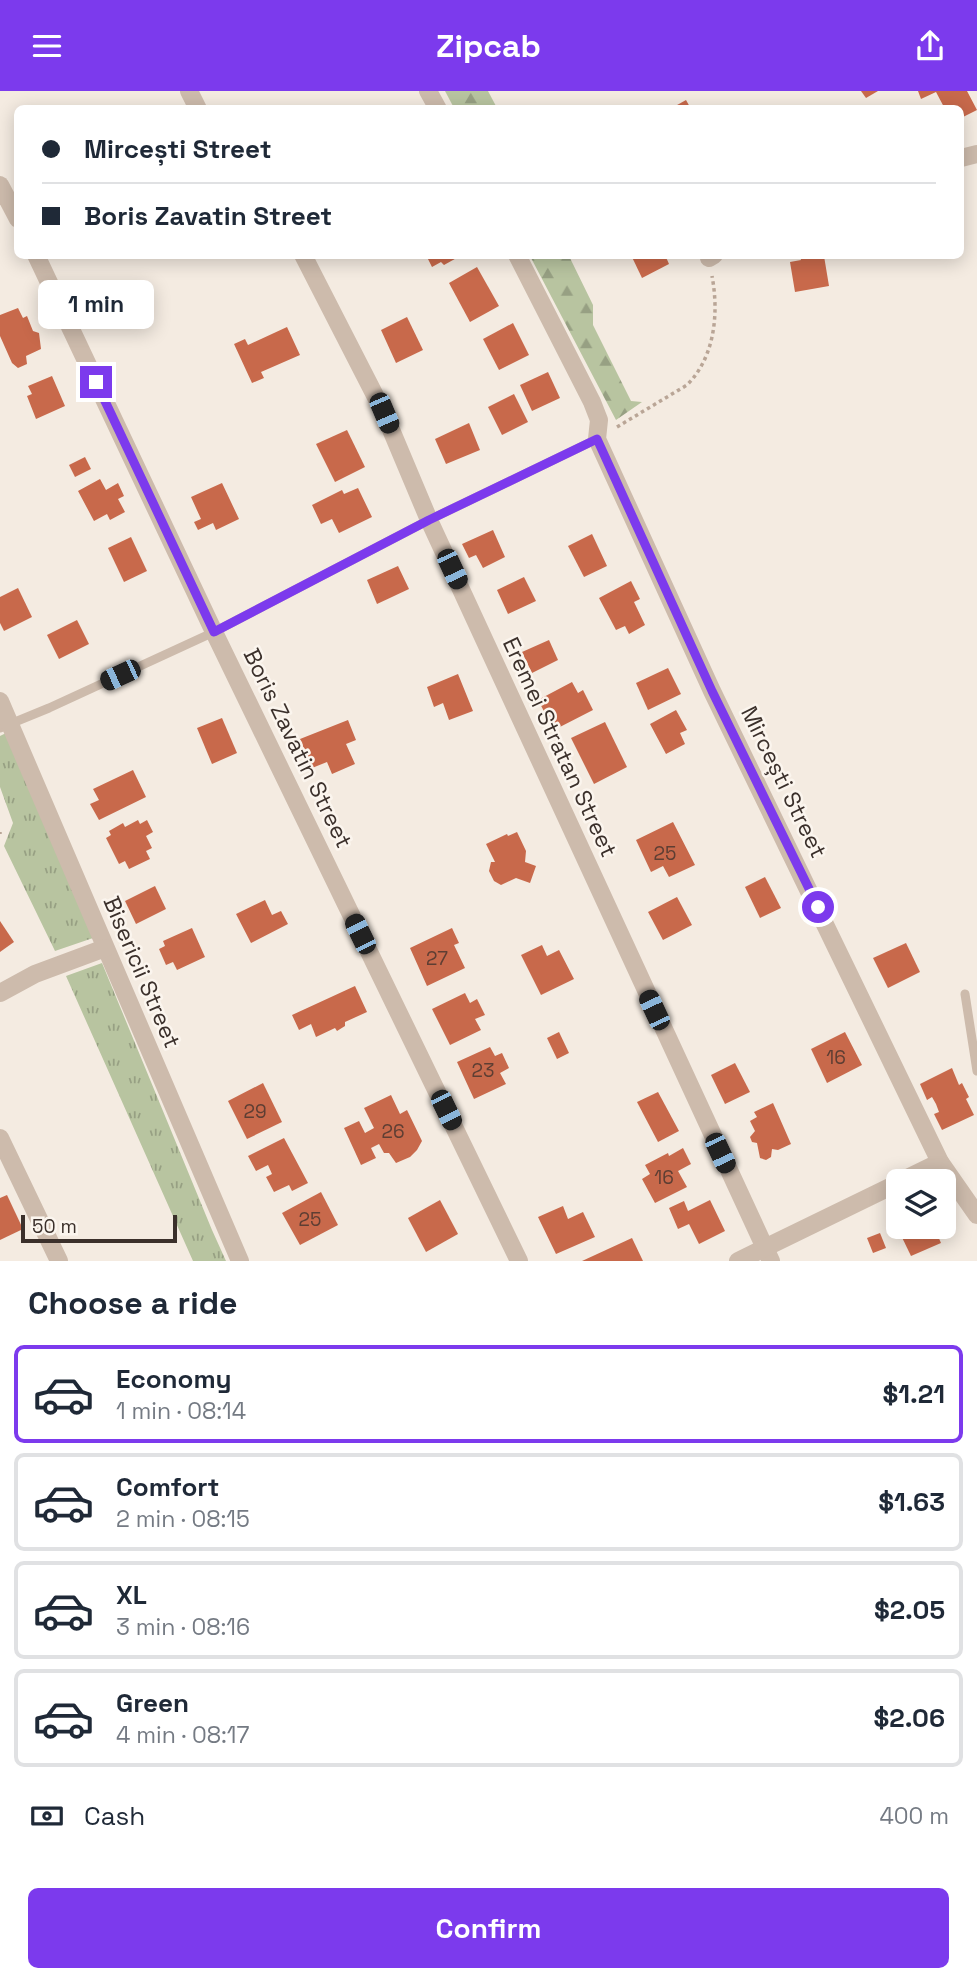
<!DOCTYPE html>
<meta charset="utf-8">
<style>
:root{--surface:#fff;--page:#f2f2f3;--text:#1f2937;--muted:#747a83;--line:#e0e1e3;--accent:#7c3aed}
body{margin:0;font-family:"Space Grotesk",sans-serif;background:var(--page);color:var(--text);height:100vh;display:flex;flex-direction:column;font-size:26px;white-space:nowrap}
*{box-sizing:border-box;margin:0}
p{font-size:23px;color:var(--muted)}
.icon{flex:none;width:38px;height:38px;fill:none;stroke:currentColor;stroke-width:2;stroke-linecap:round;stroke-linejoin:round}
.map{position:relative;height:1170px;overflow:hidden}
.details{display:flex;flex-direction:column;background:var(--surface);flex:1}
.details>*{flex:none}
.hud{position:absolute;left:14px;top:14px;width:950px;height:154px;border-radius:10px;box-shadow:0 4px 18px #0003;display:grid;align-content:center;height:154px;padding:0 28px;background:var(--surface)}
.controls{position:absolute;left:886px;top:1078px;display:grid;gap:14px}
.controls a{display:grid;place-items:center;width:70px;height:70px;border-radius:10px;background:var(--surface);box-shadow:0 4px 18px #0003;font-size:35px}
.scale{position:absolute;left:21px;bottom:18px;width:156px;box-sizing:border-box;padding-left:7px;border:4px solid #3b302b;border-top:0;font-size:19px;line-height:24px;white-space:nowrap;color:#3b302b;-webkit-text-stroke:5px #fbf5ee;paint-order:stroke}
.end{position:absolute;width:32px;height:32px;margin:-16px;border:9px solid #7c3aed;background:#fff;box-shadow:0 0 0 4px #fff}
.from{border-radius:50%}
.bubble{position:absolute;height:49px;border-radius:10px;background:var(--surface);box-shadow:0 4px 18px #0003;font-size:23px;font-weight:700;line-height:49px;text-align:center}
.car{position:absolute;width:21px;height:42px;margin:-21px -10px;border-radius:9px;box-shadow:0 0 5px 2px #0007;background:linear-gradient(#222 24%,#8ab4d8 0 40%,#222 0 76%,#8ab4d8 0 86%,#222 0)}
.hud b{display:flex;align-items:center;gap:24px;height:66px;font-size:26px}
.hud b+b{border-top:2px solid var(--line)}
.hud i{width:18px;height:18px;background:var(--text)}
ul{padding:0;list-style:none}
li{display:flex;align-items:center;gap:21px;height:98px;margin:0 14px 10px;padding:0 14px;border:4px solid var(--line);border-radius:10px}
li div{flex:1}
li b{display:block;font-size:26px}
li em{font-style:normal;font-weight:700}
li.on{border-color:var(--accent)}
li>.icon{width:63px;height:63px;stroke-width:1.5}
h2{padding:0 28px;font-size:32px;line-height:84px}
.pay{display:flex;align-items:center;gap:18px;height:77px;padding:0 28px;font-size:26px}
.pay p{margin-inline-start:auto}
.button{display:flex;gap:14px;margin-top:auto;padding:14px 28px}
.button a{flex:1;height:80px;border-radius:10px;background:var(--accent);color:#fff;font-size:28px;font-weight:700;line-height:80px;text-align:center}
header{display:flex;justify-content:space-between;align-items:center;height:91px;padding:0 28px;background:var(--accent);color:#fff;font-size:32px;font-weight:700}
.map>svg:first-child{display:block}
.grass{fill:url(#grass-tufts)}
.forest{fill:url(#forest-firs)}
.building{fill:#c8694b}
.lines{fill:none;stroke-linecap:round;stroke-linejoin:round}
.path{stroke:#b9a596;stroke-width:3.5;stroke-dasharray:3.5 3.5;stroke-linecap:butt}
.lane{stroke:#cdbbac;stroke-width:9}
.street{stroke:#cdbbac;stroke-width:18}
.route{stroke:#7c3aed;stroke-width:9}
.labels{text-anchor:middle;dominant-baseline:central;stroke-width:5;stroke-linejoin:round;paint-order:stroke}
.number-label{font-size:19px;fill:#5e3e33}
.street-label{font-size:23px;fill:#3b302b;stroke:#fbf5ee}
</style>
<header><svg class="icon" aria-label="menu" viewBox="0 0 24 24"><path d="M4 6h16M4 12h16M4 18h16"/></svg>Zipcab<svg class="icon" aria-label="share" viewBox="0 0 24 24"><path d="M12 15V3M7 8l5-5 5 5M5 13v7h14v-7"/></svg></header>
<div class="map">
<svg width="977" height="1170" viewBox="0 0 977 1170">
<defs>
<pattern id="grass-tufts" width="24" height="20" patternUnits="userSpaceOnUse" patternTransform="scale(1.75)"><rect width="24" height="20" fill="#b8c4a0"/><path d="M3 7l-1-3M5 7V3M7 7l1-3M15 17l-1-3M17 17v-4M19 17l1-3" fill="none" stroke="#97a083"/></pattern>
<pattern id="forest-firs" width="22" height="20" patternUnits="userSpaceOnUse" patternTransform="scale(1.75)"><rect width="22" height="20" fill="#b8c4a0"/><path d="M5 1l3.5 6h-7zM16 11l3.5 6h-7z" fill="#97a083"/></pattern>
</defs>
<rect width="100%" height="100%" fill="#f4ebe1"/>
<g class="grass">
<path d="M 8,641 L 93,847 L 55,860 L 4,755 L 13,732 L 0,696 L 0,645 Z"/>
<path d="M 102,872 L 212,1139 L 226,1170 L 193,1170 L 66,885 Z"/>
</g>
<g class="forest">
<path d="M 445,0 L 488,0 L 497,17 L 454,17 Z"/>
<path d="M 530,165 L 569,165 L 593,214 L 593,234 L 631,310 L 642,311 L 616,329 Z"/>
</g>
<g class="building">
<path d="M 861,0 L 878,0 L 866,7 Z"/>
<path d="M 918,0 L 967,0 L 977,19 L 961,27 L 961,18 L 945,18 L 936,1 L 921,8 Z"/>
<path d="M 686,9 L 691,18 L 670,18 Z"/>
<path d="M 426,164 L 462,164 L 444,174 L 441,171 L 432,176 Z"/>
<path d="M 631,164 L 665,164 L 669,173 L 642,187 Z"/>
<path d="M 810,164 L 812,167 L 824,165 L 829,195 L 795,201 L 790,171 L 801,169 L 800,165 Z"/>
<path d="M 477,176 L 499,215 L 470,231 L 449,192 Z"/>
<path d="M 18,217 L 23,227 L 27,225 L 33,240 L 39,242 L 41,258 L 26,265 L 27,273 L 18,277 L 12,272 L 0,245 L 0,224 Z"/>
<path d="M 407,226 L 423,259 L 396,272 L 381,239 Z"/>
<path d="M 513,232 L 529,264 L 499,279 L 483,248 Z"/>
<path d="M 287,236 L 300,264 L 261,281 L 264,287 L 252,292 L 234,253 L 245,248 L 248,254 Z"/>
<path d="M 548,281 L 560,307 L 532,320 L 520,294 Z"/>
<path d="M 52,285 L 65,315 L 36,328 L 27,305 L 32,303 L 28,295 Z"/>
<path d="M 514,303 L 528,331 L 502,344 L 488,316 Z"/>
<path d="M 469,332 L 480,359 L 446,373 L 435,348 Z"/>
<path d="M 347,339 L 365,376 L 335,391 L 316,353 Z"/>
<path d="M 85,366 L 91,378 L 75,386 L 69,374 Z"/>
<path d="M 100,388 L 106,399 L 118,392 L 124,405 L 118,408 L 125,421 L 110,429 L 107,423 L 94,430 L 78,400 Z"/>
<path d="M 222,392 L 239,428 L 216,439 L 213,432 L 198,439 L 194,431 L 201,428 L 191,406 Z"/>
<path d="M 358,397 L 372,426 L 339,442 L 332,428 L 321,433 L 312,414 L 342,399 L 344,403 Z"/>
<path d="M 493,439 L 505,466 L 483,477 L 476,464 L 469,467 L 462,453 Z"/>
<path d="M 592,443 L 607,475 L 584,486 L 568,455 Z"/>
<path d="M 131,446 L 147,480 L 124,491 L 108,457 Z"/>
<path d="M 398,475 L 409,498 L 377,513 L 367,489 Z"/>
<path d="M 524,486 L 536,510 L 508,523 L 497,499 Z"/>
<path d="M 631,490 L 640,508 L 634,511 L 645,534 L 629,543 L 625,535 L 616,539 L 599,507 Z"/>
<path d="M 18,497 L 32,526 L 4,540 L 0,532 L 0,506 Z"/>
<path d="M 77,529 L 89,553 L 59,568 L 47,544 Z"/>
<path d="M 549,549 L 558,569 L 532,582 L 522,561 Z"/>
<path d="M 668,577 L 681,603 L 648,619 L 636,592 Z"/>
<path d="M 458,583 L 473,620 L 449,629 L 443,612 L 434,616 L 427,596 Z"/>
<path d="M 572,591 L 578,602 L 583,599 L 593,619 L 554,639 L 538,609 Z"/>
<path d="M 676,619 L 687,639 L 680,642 L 685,653 L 666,663 L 650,633 Z"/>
<path d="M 222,627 L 237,662 L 212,673 L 197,637 Z"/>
<path d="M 348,629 L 356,649 L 346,653 L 355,673 L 332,683 L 327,671 L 312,677 L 300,648 Z"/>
<path d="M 605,631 L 627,676 L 594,693 L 571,647 Z"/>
<path d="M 133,679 L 146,706 L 99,729 L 90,713 L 99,709 L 93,698 Z"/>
<path d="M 138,729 L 140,733 L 147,729 L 153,741 L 146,745 L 152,757 L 146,760 L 150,768 L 129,778 L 125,770 L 119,773 L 106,747 L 111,744 L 109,740 L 123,732 L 125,736 Z"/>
<path d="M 673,731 L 695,774 L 669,786 L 663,775 L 651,781 L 636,749 Z"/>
<path d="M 517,741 L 526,760 L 525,771 L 536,775 L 530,792 L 516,787 L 501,794 L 494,790 L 489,780 L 491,771 L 495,771 L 486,753 L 507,743 L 508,745 Z"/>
<path d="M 765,786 L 781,817 L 760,827 L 745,796 Z"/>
<path d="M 155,795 L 166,818 L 136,833 L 125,810 Z"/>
<path d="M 677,806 L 692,834 L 663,849 L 648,821 Z"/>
<path d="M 265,809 L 272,824 L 281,820 L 288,833 L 251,852 L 236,823 Z"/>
<path d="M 0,830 L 14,851 L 0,861 Z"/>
<path d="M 192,837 L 205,866 L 177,879 L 173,871 L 166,874 L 159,858 L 165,855 L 163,850 Z"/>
<path d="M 452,837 L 459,852 L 454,854 L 465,877 L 427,895 L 410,857 Z"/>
<path d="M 906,852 L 920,881 L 888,897 L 873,867 Z"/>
<path d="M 542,854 L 547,865 L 559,859 L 574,888 L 541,904 L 521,864 Z"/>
<path d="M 355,895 L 367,921 L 345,931 L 345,935 L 337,940 L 335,937 L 316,946 L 311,933 L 299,939 L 292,924 Z"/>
<path d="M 465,902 L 470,912 L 477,908 L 485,924 L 475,928 L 481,939 L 450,954 L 432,918 Z"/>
<path d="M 559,941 L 569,962 L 557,968 L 547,947 Z"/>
<path d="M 845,941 L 862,974 L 827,992 L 811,958 Z"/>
<path d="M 490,956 L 495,965 L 502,962 L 509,977 L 500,982 L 506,993 L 474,1008 L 457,971 Z"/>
<path d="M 735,972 L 750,1001 L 725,1013 L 711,984 Z"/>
<path d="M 952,977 L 959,994 L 962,992 L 969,1006 L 966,1008 L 974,1024 L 942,1039 L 934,1023 L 939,1021 L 936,1013 L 932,1006 L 927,1009 L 920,993 Z"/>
<path d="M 263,992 L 282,1031 L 247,1048 L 228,1010 Z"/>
<path d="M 658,1001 L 679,1040 L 658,1051 L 637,1011 Z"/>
<path d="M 391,1004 L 400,1023 L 407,1019 L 422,1050 L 417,1059 L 410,1066 L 396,1072 L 389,1062 L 384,1062 L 379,1053 L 371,1057 L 376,1067 L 361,1074 L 344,1037 L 359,1030 L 365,1042 L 374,1037 L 364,1017 Z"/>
<path d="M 773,1012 L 791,1053 L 778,1059 L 772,1058 L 771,1066 L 766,1069 L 760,1067 L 757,1052 L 752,1051 L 750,1046 L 755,1040 L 750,1030 L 757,1026 L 754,1021 Z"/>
<path d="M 284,1047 L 308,1092 L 292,1100 L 289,1094 L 274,1101 L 266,1086 L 272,1083 L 268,1074 L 256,1080 L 248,1065 Z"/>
<path d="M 683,1057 L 691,1073 L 678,1080 L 687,1096 L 655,1112 L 642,1088 L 650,1083 L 645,1074 L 668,1062 L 669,1065 Z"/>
<path d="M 321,1101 L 338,1134 L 300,1154 L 282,1122 Z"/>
<path d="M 7,1104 L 23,1138 L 0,1149 L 0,1107 Z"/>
<path d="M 440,1109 L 458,1143 L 426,1161 L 408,1127 Z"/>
<path d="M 710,1109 L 725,1140 L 699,1153 L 689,1133 L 678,1138 L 669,1117 L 684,1110 L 688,1120 Z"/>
<path d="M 563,1115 L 568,1128 L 583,1121 L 595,1146 L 556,1163 L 538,1126 Z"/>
<path d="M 897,1136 L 934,1136 L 941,1152 L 911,1165 Z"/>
<path d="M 880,1142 L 886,1157 L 873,1162 L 867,1147 Z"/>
<path d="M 632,1147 L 643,1170 L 582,1170 Z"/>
</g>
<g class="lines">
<g class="path">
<path d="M 617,336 L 687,294 C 715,266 719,222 712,185"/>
<path d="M 0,741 L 0,743"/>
</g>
<g class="lane">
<path d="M 0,637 L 49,617 L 214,541 L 429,429 L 597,348"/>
<path d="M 965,903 L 977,980"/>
</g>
<g class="street">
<path d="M 189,0 L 198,18"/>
<path d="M 428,0 L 438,18"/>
<path d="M 961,67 L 977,63"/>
<path d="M 0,94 L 18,128"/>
<path d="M 36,164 L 214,541 L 519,1170"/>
<path d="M 303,164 L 384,322 L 429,429 L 771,1170"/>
<path d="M 517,164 L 592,311 L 599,329 L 597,348 L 712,600 L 940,1071 L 977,1124"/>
<path d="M 709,167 L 714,164"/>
<path d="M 0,610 L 240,1170"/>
<path d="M 0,902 L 35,883 L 105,857"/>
<path d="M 0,1047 L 59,1170"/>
<path d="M 901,1090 L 940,1071"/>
<path d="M 738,1170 L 898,1092"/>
</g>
</g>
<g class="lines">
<path class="route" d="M 96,291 L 214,541 L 429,429 L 597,348 L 712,600 L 818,816"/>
</g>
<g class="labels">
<g class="number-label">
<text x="665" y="762">25</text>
<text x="437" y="867">27</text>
<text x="836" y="966">16</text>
<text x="483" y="979">23</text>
<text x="255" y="1020">29</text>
<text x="393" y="1040">26</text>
<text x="664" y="1086">16</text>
<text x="310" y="1128">25</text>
</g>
<g class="street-label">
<text transform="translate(560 656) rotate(65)">Eremei Stratan Street</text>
<text transform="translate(298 657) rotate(64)">Boris Zavatin Street</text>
<text transform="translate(784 691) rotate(64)">Mircești Street</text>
<text transform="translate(142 881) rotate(67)">Bisericii Street</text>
</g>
</g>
</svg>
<div class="controls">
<a><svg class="icon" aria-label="layers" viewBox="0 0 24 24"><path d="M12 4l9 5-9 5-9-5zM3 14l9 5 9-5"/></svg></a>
</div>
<div class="scale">50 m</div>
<i class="end from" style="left:818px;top:816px"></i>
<i class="end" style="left:96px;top:291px"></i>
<div class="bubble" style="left:38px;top:189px;width:116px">1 min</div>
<i class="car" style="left:384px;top:322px;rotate:157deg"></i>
<i class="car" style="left:452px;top:478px;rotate:155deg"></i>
<i class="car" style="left:120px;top:584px;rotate:245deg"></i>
<i class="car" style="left:360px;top:843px;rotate:334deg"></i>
<i class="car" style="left:654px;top:919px;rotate:335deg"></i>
<i class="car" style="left:446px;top:1019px;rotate:154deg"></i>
<i class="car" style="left:720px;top:1062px;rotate:155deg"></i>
<div class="hud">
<b><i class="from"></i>Mircești Street</b>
<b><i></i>Boris Zavatin Street</b>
</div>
</div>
<section class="details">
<h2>Choose a ride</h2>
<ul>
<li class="on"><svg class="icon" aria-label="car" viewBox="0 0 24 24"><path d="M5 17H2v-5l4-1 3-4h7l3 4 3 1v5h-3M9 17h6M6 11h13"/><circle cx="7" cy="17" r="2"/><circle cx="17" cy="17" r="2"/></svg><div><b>Economy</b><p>1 min · 08:14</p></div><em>$1.21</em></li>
<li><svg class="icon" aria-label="car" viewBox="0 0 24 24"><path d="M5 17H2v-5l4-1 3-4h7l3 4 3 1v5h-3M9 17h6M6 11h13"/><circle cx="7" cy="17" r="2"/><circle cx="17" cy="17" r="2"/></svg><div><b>Comfort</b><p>2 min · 08:15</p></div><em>$1.63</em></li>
<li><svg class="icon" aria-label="car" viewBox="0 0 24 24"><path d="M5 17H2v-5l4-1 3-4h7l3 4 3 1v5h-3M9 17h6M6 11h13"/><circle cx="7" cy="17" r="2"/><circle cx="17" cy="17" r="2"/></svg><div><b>XL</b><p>3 min · 08:16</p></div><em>$2.05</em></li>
<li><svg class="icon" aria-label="car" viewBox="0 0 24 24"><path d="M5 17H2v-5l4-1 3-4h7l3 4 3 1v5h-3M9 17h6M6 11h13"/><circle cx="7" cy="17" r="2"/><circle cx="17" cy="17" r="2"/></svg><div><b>Green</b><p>4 min · 08:17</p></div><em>$2.06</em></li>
</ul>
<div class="pay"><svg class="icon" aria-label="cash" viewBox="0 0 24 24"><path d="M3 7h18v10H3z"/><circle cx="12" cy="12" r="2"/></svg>Cash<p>400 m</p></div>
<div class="button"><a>Confirm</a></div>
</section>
